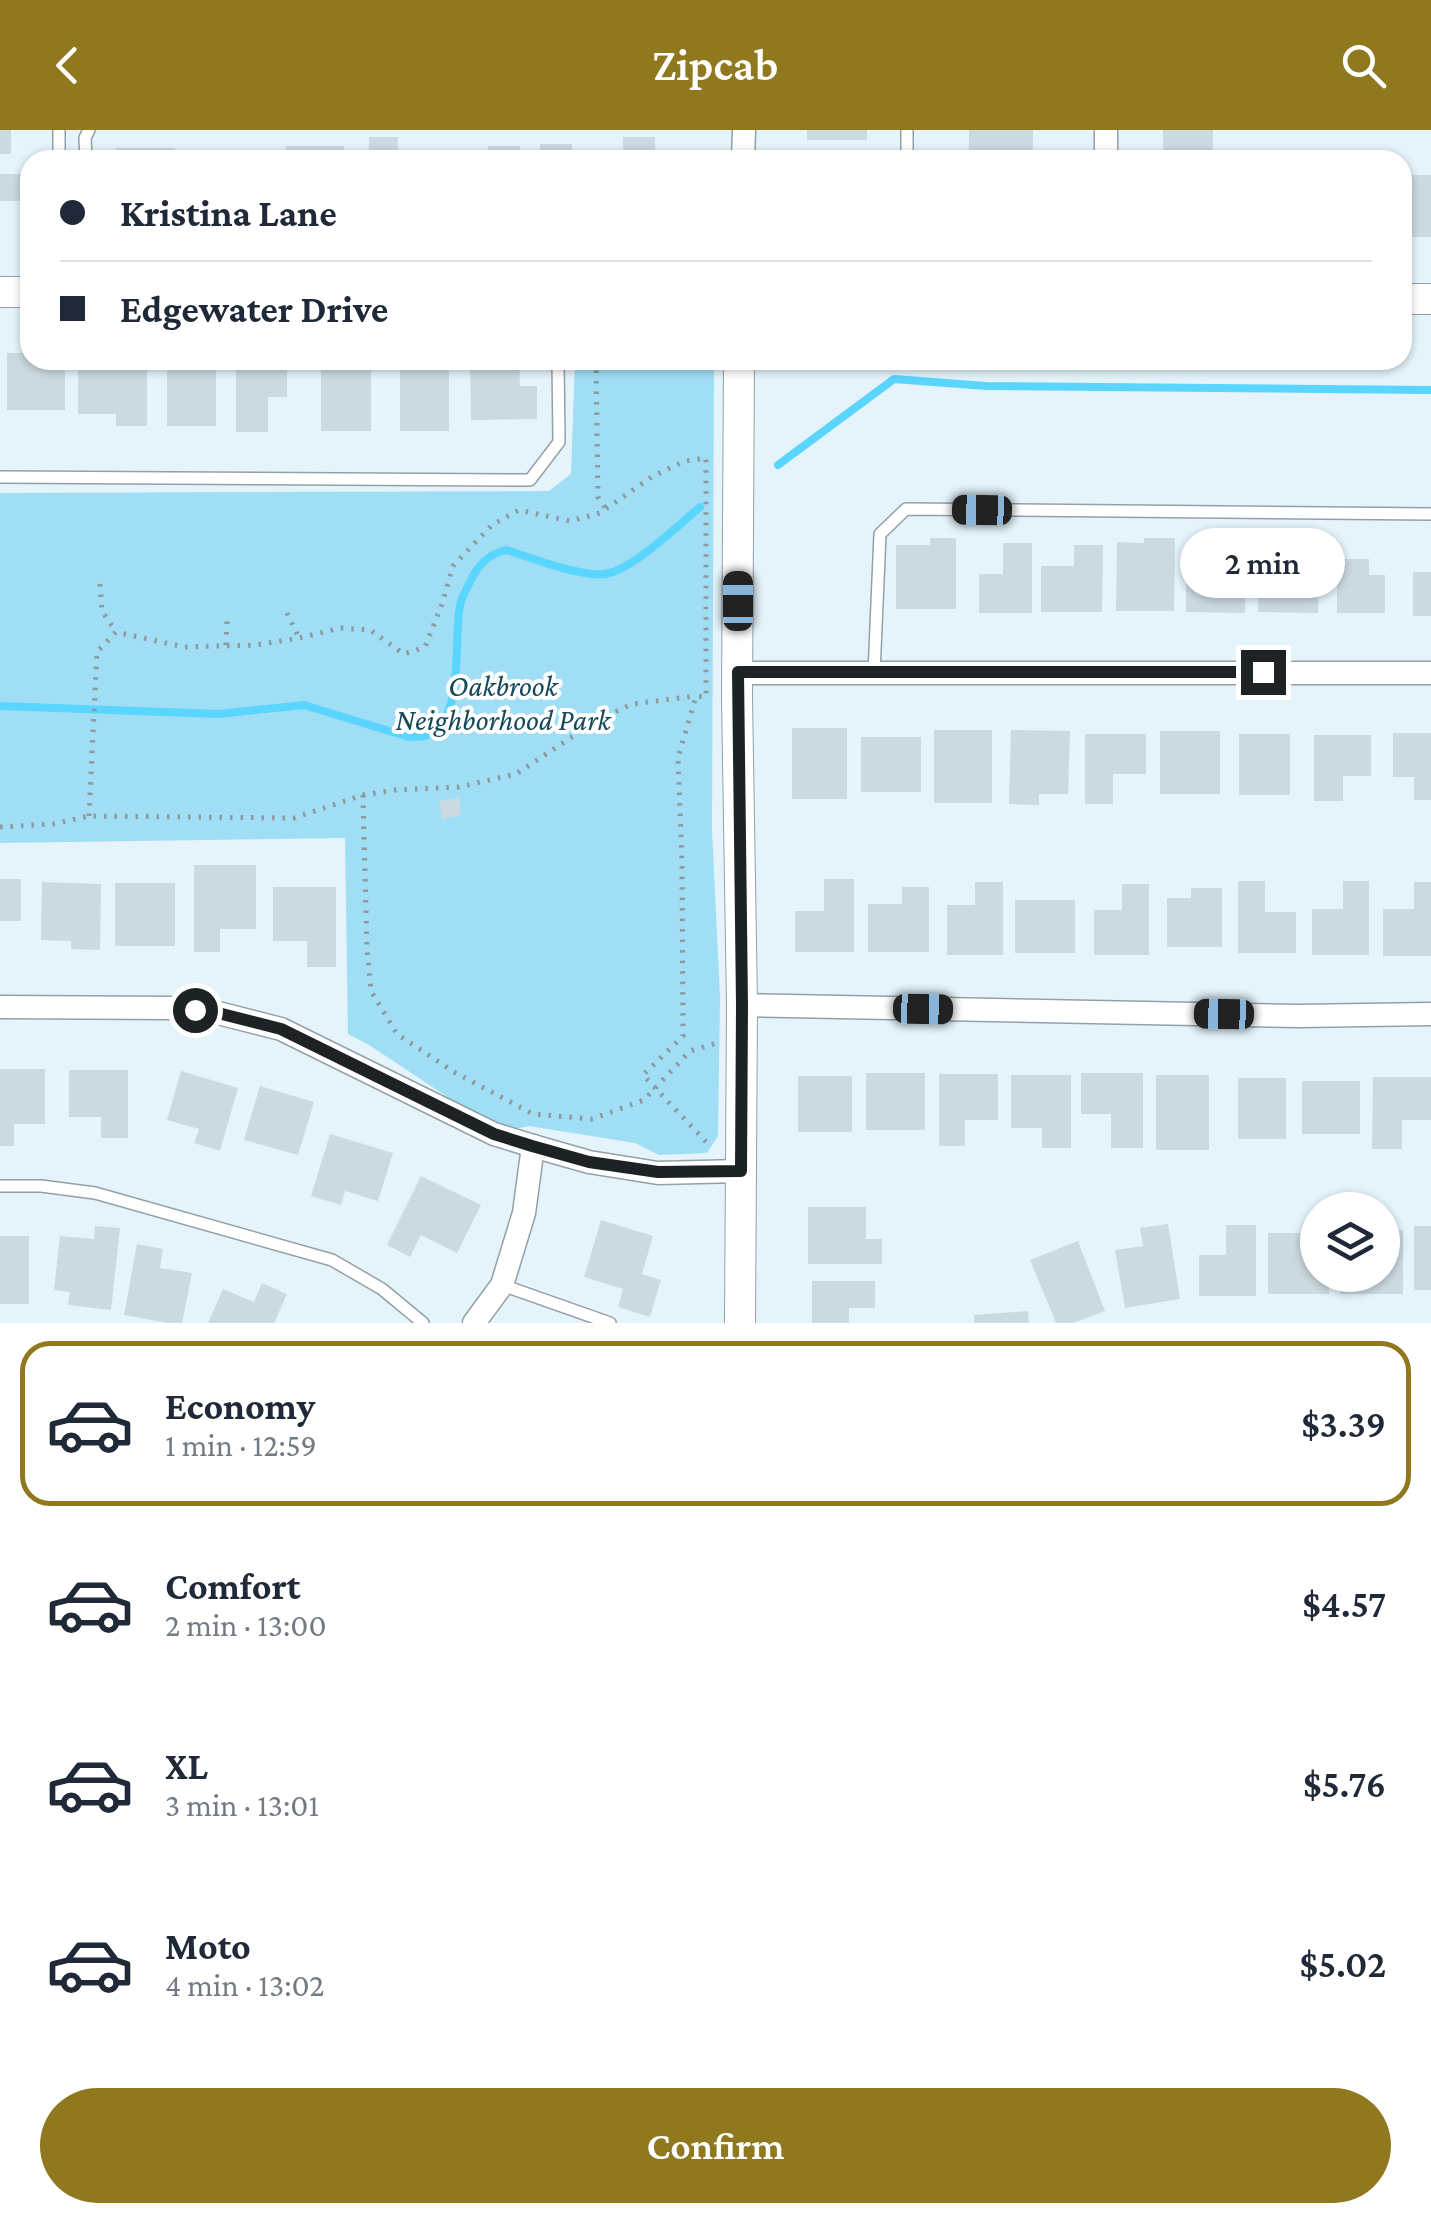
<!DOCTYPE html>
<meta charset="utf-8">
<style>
:root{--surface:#fff;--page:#f6f6f7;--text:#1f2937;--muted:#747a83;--line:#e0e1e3;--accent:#90781e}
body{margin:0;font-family:"Crimson Pro",serif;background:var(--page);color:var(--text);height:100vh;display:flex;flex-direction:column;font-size:38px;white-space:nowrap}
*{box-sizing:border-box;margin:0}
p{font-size:32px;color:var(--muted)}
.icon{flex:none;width:55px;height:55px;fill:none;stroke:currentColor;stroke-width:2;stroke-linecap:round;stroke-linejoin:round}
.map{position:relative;height:1193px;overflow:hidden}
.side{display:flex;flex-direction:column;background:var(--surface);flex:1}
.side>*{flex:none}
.guide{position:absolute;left:20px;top:20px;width:1392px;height:220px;border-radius:30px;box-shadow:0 2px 8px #0004;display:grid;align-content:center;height:220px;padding:0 40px;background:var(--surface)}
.fabs{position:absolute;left:1300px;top:1062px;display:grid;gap:20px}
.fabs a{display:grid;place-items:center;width:100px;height:100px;border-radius:50%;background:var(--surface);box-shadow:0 2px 8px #0004;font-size:50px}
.end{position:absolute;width:45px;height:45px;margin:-22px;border:12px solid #1d2224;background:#fff;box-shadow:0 0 0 5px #fff}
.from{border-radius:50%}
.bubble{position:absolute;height:70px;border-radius:35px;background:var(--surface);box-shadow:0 2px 8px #0004;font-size:32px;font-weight:600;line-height:70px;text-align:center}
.car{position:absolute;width:30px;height:60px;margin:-30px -15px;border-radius:12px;box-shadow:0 0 8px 2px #0007;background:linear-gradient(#222 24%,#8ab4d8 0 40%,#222 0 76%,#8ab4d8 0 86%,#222 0)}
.guide b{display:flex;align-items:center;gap:35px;height:95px;font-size:38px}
.guide b+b{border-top:2px solid var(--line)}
.guide i{width:25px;height:25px;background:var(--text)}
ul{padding:18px 0 0;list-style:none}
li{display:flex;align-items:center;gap:30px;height:165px;margin:0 20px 15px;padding:0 20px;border:5px solid transparent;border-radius:30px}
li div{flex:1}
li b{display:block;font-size:38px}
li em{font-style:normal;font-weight:600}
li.selected{border-color:var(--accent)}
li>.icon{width:90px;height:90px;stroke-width:1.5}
.cta{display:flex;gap:20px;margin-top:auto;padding:20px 40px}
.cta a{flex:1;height:115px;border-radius:60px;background:var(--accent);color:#fff;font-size:40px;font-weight:600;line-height:115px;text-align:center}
header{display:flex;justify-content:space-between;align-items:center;height:130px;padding:0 40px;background:var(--accent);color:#fff;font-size:45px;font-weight:600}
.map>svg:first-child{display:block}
.green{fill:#9fdef5}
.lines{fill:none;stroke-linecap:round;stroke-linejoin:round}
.stream{stroke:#5ad5fe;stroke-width:8}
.building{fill:#cbdae0}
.service-casing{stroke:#93a1a7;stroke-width:14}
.minor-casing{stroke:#93a1a7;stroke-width:25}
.tertiary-casing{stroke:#93a1a7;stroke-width:32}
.path{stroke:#8e999e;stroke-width:5;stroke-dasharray:2.5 8;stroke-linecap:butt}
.service{stroke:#fff;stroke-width:11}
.minor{stroke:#fff;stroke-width:22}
.tertiary{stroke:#fff;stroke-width:30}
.route{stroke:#1d2224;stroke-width:12}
.labels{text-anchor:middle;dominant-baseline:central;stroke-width:8;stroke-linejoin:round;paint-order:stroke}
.park-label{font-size:30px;font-style:italic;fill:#134959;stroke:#fefefe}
</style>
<header><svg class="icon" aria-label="back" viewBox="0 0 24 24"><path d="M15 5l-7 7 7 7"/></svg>Zipcab<svg class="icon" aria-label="search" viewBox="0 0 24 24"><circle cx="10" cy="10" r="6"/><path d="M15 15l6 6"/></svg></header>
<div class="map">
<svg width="1431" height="1193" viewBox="0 0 1431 1193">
<rect width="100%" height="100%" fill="#e4f4fa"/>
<path class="green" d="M 575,230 L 714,230 L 712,700 L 720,866 L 718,1006 L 707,1023 L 659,1025 L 635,1013 L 529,996 L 506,1001 L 449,968 L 369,915 L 348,904 L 345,708 L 0,713 L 0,363 L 549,361 L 571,344 Z"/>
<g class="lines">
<g class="stream">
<path d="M 778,335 L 894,249 L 986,256 L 1431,260"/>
<path d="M 0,576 L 219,584 L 304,575 L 409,607 C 414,606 420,607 425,606 C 466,594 453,508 460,476 C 461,467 468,457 472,448 C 480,433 490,423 507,420 C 531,428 580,447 605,444 C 631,441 680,394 700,377"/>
</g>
</g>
<g class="building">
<rect x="0" y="0" width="11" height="24"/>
<rect x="807" y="0" width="60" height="10"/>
<rect x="969" y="0" width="64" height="30"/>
<rect x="1163" y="0" width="50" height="30"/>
<rect x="369" y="7" width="29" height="23"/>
<rect x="623" y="7" width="32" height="23"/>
<rect x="540" y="14" width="32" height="16"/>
<rect x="286" y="16" width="58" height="14"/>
<rect x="488" y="16" width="32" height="14"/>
<rect x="116" y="18" width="59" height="12"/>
<rect x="0" y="44" width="24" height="27"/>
<rect x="1404" y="45" width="27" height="62"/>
<path d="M 7,223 L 30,223 L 30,230 L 52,230 L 52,238 L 65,238 L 65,280 L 7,280 Z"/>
<path d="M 78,230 L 147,230 L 147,296 L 116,296 L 116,284 L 78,284 Z"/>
<rect x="167" y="230" width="49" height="66"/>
<path d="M 236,230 L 287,230 L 287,267 L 268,267 L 268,302 L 236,302 Z"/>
<rect x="321" y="230" width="50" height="71"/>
<rect x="400" y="230" width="49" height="71"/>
<path d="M 470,230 L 519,230 L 520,256 L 537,256 L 537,289 L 471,290 Z"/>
<path d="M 930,408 L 956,408 L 956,479 L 896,479 L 896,415 L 930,415 Z"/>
<path d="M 1144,408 L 1175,408 L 1174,481 L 1116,481 L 1117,412 L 1144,413 Z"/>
<path d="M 1259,410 L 1320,411 L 1318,483 L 1258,482 Z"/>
<path d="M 1003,413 L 1032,413 L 1032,483 L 979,483 L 979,444 L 1003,444 Z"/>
<path d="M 1218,413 L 1246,414 L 1245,483 L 1186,482 L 1186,433 L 1218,434 Z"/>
<path d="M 1074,415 L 1103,415 L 1102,482 L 1041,482 L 1041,436 L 1074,436 Z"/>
<path d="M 1337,429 L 1369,429 L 1369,445 L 1385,445 L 1385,483 L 1337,483 Z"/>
<rect x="1413" y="442" width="18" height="44"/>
<rect x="792" y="598" width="55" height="71"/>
<rect x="934" y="600" width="58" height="73"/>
<path d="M 1011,600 L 1070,601 L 1068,664 L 1039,664 L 1039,675 L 1009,674 Z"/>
<rect x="1160" y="601" width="60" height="63"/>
<path d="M 1393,603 L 1431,603 L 1431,670 L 1414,670 L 1414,647 L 1393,647 Z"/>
<path d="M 1085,604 L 1146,604 L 1146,644 L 1113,644 L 1113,674 L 1085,674 Z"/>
<rect x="1239" y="604" width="51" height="61"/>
<path d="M 1314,605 L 1371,605 L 1371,646 L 1343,646 L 1343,671 L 1314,671 Z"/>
<rect x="861" y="607" width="60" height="55"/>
<path d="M 459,668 L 461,685 L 442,689 L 439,671 Z"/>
<path d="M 194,735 L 256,735 L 256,799 L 220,799 L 220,822 L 194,822 Z"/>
<rect x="0" y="749" width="21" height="42"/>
<path d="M 824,749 L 854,749 L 854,822 L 795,822 L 795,781 L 824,781 Z"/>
<path d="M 1238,751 L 1265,751 L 1265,782 L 1296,782 L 1296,823 L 1238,823 Z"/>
<path d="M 1343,751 L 1369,751 L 1369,825 L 1312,825 L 1312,779 L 1343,779 Z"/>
<path d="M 42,752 L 101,754 L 100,820 L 71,819 L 71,811 L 41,810 Z"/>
<path d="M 975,752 L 1003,752 L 1003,825 L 947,825 L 947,775 L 975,775 Z"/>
<path d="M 1414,752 L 1431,752 L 1431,826 L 1383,826 L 1383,779 L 1414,779 Z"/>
<rect x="115" y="753" width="60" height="63"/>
<path d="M 1122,754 L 1149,754 L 1149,825 L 1094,825 L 1094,780 L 1122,780 Z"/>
<path d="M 273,757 L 336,757 L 336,837 L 307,837 L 307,811 L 273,811 Z"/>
<path d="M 902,757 L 929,757 L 929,822 L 868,822 L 868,774 L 902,774 Z"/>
<path d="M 1191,758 L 1222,758 L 1222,817 L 1167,817 L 1167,768 L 1191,768 Z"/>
<rect x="1015" y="770" width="60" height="53"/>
<path d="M 0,939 L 45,939 L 45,994 L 14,994 L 14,1016 L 0,1016 Z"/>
<path d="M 69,940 L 128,940 L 128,1008 L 101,1008 L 101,987 L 69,987 Z"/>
<path d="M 181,941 L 238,958 L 220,1021 L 194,1013 L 199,999 L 167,990 Z"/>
<rect x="866" y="943" width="59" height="57"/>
<path d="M 1081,943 L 1143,943 L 1143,1018 L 1111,1018 L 1111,984 L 1081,984 Z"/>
<path d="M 939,944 L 998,944 L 998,990 L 965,990 L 965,1016 L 939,1016 Z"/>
<path d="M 1011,945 L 1071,945 L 1071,1018 L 1042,1018 L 1042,998 L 1011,998 Z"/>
<rect x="1156" y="945" width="53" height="75"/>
<rect x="798" y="946" width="54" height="56"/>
<path d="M 1373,947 L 1431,947 L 1431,990 L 1402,990 L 1402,1019 L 1372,1019 Z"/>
<rect x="1238" y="948" width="48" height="61"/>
<rect x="1302" y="951" width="58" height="53"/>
<path d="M 260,956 L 314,972 L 298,1025 L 244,1010 Z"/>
<path d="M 330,1004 L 393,1023 L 378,1071 L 345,1061 L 341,1075 L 311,1066 Z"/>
<path d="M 421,1046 L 481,1075 L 457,1123 L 421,1105 L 410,1127 L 387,1115 Z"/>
<path d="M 808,1077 L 866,1077 L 866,1109 L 882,1109 L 882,1134 L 808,1134 Z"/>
<path d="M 601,1090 L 653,1106 L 642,1144 L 661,1150 L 650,1187 L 618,1177 L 623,1159 L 584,1147 Z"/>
<path d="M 1168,1094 L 1180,1169 L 1125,1178 L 1115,1120 L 1143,1116 L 1140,1098 Z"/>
<path d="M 1226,1095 L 1256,1095 L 1256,1166 L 1199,1166 L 1199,1125 L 1226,1125 Z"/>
<path d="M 95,1096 L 120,1098 L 111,1180 L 68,1175 L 70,1162 L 54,1160 L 60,1106 L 94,1109 Z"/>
<rect x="1414" y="1096" width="17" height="64"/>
<path d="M 1382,1100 L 1403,1100 L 1403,1164 L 1340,1164 L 1340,1145 L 1382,1145 Z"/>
<path d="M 1268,1103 L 1318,1103 L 1318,1145 L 1329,1145 L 1329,1164 L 1268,1164 Z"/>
<rect x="0" y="1106" width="29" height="68"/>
<path d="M 1078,1111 L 1105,1181 L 1073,1193 L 1056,1193 L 1030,1130 Z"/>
<path d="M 137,1114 L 163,1119 L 160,1138 L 192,1143 L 182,1193 L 168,1193 L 124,1185 Z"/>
<path d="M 812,1151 L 875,1151 L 875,1178 L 849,1178 L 849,1193 L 812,1193 Z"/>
<path d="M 262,1153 L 287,1164 L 274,1193 L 208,1193 L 223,1159 L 254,1172 Z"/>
<path d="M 1028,1181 L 1029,1193 L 974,1193 L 974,1185 Z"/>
</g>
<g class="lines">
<defs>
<g id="service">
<path d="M 59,0 L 59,30"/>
<path d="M 86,30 L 85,8 L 89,0"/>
<path d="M 907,30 L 907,0"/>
<path d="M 0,347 L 530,350 L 559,312 L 558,230"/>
<path d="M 874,543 L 880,404 L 906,379 L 1431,384"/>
<path d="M 0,1056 L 41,1056 L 95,1063 L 332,1130 L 382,1159 L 423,1193"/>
<path d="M 502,1155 L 610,1193"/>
</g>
<g id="minor">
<path d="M 1106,0 L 1106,30"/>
<path d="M 743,30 L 744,0"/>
<path d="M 738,543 L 1431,543"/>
<path d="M 742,875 L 1299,886 L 1431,884"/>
<path d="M 0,877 L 172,878 L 218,883 L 281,899 L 494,1004 L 533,1016 L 589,1032 L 658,1043 L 741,1041"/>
<path d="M 474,1193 L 502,1155 L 524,1083 L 533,1016"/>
</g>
<g id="tertiary">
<path d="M 0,162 L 30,162"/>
<path d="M 1402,169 L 1431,169"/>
<path d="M 739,230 L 737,567 L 742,875 L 740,1193"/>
</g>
</defs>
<use href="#service" class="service-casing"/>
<use href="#minor" class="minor-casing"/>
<use href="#tertiary" class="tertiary-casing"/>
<g class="path">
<path d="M 596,230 L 598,367 L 606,379"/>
<path d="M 100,454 L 102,481 L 116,502"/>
<path d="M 287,483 L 299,508"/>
<path d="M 226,515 L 227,491"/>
<path d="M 363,665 L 367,819 L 371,861 L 397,904 L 454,942 L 533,984 L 592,989 L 644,970 L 690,921 L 716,913"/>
<path d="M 89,686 L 97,522 L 116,502 L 184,517 L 256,515 L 299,508 L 341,498 L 370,500 L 404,524 L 425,517 L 442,474 L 453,436 L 492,395 L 519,380 L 570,391 L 600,383 L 653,346 L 685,331 L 706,328 L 706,567 L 696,566 L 678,628 L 682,733 L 683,906 L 643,945 L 711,1017"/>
<path d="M 0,697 L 53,694 L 89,686 L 294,688 L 363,665 L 395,660 L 459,657 L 516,644 L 596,591 L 632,574 L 695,566"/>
</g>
<use href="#service" class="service"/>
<use href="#minor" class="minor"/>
<use href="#tertiary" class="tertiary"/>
</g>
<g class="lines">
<path class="route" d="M 195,880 L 218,883 L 281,899 L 494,1004 L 532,1016 L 589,1032 L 658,1042 L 741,1041 L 742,875 L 738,542 L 1263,542"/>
</g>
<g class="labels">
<g class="park-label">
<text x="503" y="555">Oakbrook<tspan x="503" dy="34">Neighborhood Park</tspan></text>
</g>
</g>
</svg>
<div class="fabs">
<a><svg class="icon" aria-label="layers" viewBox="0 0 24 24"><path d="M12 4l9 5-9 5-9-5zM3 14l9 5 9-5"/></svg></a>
</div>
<i class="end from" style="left:195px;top:880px"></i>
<i class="end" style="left:1263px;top:542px"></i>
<div class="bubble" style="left:1180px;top:398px;width:165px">2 min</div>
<i class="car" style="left:982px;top:380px;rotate:271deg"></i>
<i class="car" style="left:738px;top:471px;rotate:0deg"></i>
<i class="car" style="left:923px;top:879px;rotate:91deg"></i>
<i class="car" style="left:1224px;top:884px;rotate:271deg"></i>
<div class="guide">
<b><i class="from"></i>Kristina Lane</b>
<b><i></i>Edgewater Drive</b>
</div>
</div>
<section class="side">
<ul>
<li class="selected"><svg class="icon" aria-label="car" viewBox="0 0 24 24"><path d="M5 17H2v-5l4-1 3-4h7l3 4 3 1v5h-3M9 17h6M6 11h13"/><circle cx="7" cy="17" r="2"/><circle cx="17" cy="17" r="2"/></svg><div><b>Economy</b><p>1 min · 12:59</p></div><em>$3.39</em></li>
<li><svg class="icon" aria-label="car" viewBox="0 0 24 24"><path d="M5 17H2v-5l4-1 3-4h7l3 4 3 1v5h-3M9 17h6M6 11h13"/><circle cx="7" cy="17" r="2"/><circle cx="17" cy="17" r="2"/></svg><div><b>Comfort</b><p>2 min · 13:00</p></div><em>$4.57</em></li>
<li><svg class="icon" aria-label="car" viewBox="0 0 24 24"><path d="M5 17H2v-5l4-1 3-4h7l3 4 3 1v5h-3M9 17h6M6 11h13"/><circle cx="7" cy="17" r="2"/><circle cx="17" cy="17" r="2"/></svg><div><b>XL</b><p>3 min · 13:01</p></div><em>$5.76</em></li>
<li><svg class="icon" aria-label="car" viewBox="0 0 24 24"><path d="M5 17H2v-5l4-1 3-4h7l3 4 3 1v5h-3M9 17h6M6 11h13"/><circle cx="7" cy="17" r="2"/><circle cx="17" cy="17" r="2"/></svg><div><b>Moto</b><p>4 min · 13:02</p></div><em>$5.02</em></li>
</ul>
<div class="cta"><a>Confirm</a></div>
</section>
